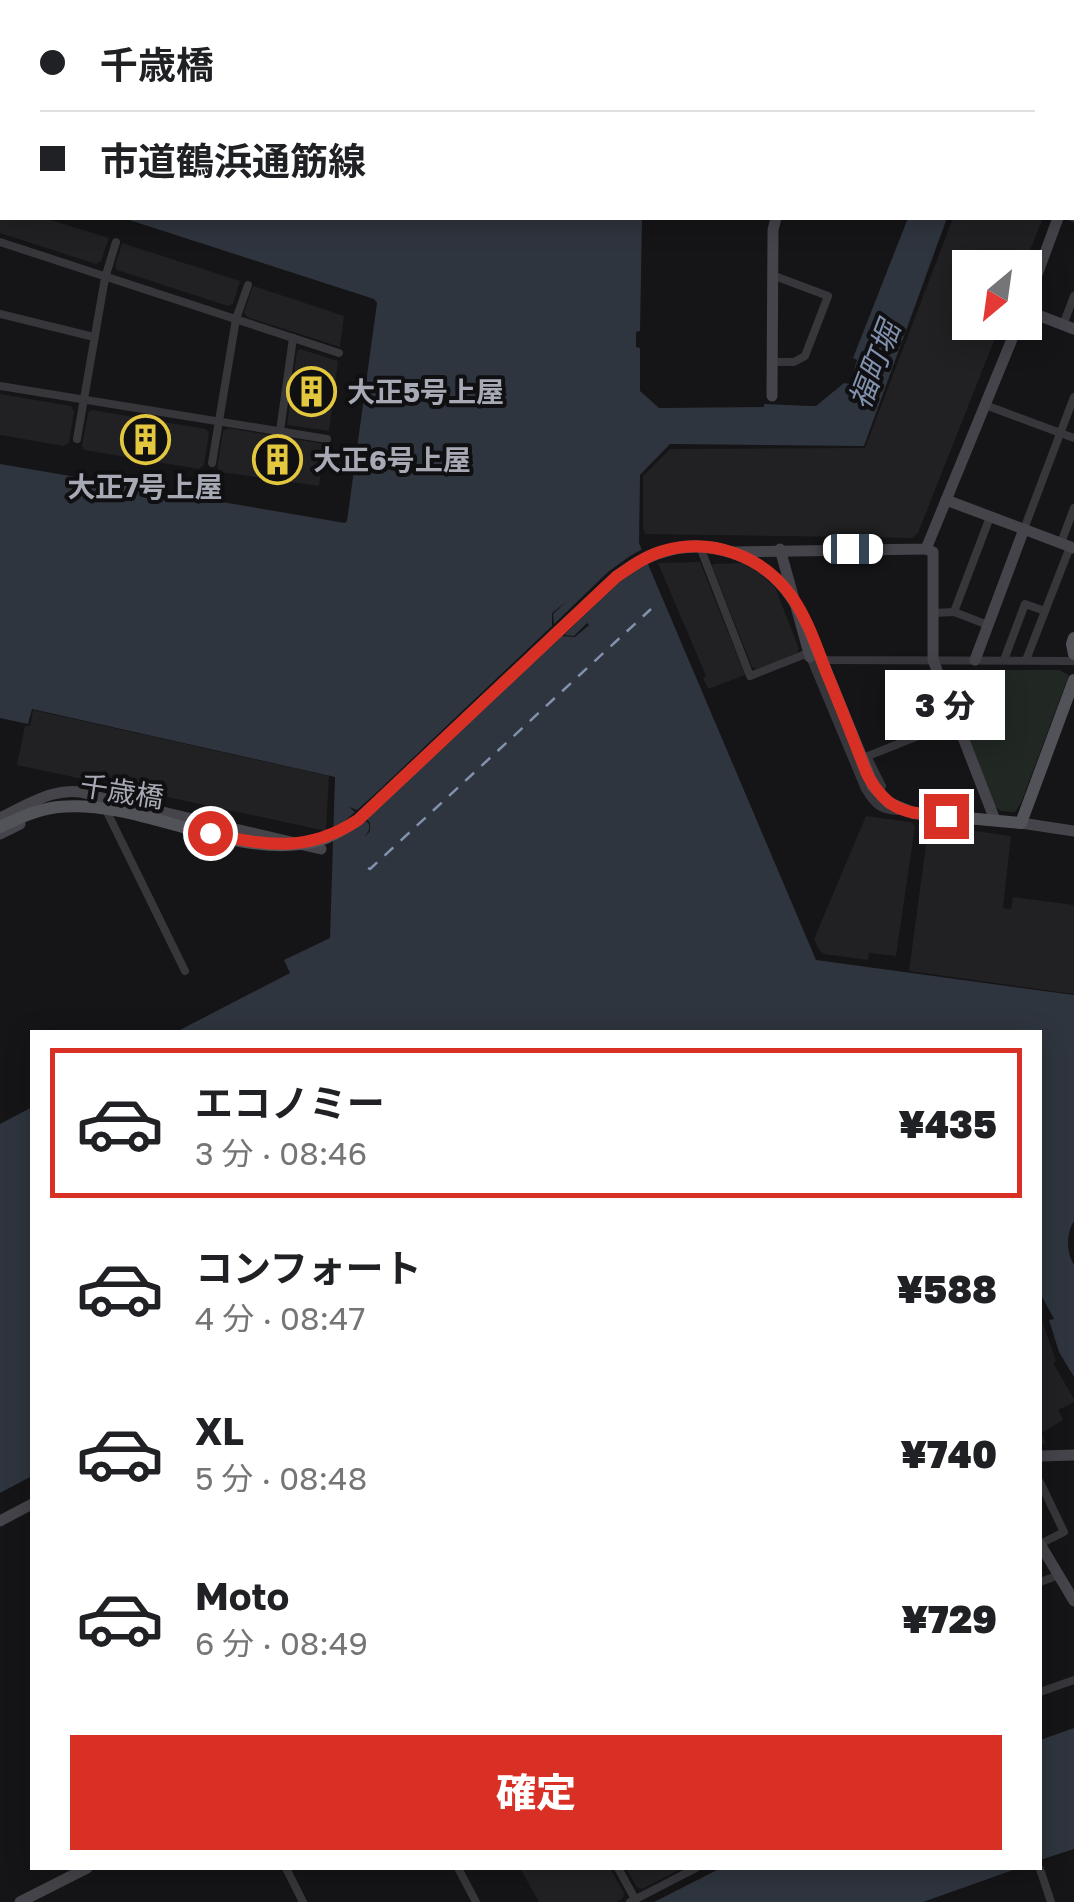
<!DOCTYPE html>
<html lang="ja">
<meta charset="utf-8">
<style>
:root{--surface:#fff;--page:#f6f6f6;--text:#202124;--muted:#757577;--line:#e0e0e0;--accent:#d93025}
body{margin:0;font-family:"Golos Text","Noto Sans JP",sans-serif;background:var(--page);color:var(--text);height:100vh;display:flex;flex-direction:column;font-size:38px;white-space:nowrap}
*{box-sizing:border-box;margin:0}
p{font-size:32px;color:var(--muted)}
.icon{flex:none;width:55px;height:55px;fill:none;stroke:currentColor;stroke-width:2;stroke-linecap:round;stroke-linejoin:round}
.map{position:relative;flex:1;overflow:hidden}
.side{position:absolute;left:30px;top:1030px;width:1012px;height:840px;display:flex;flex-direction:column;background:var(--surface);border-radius:0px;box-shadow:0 5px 25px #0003}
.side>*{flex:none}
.banner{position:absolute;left:0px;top:0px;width:1075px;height:220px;box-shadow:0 5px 25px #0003;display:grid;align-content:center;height:220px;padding:0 40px;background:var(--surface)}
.needle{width:65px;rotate:209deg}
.controls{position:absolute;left:952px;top:250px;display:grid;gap:20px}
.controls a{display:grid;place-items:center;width:90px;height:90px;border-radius:0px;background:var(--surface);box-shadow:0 5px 25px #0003;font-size:50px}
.end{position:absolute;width:45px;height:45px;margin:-22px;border:12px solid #d93025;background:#fff;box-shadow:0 0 0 5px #fff}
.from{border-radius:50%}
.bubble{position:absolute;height:70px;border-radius:0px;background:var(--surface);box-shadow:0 5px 25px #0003;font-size:32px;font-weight:800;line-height:70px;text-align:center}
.car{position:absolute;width:30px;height:60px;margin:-30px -15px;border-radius:12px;box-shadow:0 0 8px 2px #0007;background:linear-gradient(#fff 24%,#345 0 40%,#fff 0 76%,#345 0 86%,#fff 0)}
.banner b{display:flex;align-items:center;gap:35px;height:95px;font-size:38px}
.banner b+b{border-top:2px solid var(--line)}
.banner i{width:25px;height:25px;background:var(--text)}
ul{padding:18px 0 0;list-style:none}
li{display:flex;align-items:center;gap:30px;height:150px;margin:0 20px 15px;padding:0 20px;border:5px solid transparent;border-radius:0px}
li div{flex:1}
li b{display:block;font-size:38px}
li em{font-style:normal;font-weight:800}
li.current{border-color:var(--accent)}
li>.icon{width:90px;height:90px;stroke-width:1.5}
.action{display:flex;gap:20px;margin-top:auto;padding:20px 40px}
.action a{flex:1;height:115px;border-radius:0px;background:var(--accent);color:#fff;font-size:40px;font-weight:800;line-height:115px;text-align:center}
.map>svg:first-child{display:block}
.built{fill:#212023}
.green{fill:#212823}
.water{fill:#2f353e}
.pier{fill:#151416}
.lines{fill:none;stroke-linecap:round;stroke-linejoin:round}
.ferry{stroke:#8191ae;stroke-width:2.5;stroke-dasharray:12 10;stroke-linecap:butt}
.street{stroke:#36363b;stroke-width:8}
.secondary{stroke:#44444a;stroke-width:11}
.primary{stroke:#525259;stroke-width:12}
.primary-bridge{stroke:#525259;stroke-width:12}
.route{stroke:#d93025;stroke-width:12}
.labels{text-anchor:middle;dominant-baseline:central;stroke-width:8;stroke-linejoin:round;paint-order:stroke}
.poi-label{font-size:28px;font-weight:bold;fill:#a7a9b5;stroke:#100f11;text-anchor:start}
.street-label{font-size:28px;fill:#a7a9b5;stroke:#100f11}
.water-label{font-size:30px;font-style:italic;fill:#8191ae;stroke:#100f11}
</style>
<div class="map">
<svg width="1074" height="1902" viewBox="0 0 1074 1902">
<rect width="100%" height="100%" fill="#151416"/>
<g class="built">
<path d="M 0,203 L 2,204 L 2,218 L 44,218 L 109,238 L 101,261 L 96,264 L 0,233 Z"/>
<path d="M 953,218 L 1043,218 L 1023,267 L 970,268 L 970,322 L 1001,323 L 918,533 L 912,538 L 645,534 L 643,528 L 643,476 L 670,449 L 865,448 Z"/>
<path d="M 122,243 L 240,281 L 233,304 L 228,306 L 117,270 L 115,266 Z"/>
<path d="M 253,286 L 344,316 L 340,347 L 247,317 L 244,313 Z"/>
<path d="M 300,349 L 338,361 L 329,431 L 287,425 L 297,351 Z"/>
<path d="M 0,394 L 71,406 L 74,411 L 69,443 L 64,446 L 0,435 Z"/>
<path d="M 92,410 L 206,429 L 209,433 L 204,465 L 199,469 L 84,450 L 82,446 L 88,413 Z"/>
<path d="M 227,428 L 325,444 L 319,486 L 220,472 L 217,468 L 223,431 Z"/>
<path d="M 700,562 L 745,675 L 708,689 L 703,678 L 706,676 L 658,563 Z"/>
<path d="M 742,563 L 759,573 L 775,587 L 799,649 L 797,653 L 756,669 L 752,667 L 712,566 L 714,564 Z"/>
<path d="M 33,710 L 329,776 L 326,831 L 17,765 L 25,726 L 30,726 Z"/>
<path d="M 866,816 L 911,822 L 915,826 L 896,956 L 869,953 L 868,960 L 824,954 L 819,950 L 814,939 Z"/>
<path d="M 932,825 L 1011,836 L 1003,908 L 1011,909 L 1013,897 L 1074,905 L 1074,994 L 909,971 L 928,830 Z"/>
<path d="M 1040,1314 L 1056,1361 L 1053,1363 L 1074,1399 L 1074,1402 L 1058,1410 L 1063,1420 L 1041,1433 L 1046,1443 L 1040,1444 Z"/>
<path d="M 520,1868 L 610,1868 L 624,1893 L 623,1898 L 617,1902 L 539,1902 Z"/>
<path d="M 626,1868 L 683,1868 L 642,1889 L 637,1887 Z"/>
</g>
<path class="green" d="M 945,670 L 1059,670 L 1069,675 L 1021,803 L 1015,812 L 1001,811 L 995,807 L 943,674 Z"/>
<g class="water">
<path d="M 0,0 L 94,0 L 102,2 L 2,2 L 2,178 L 0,177 Z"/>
<path d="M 123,218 L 642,218 L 640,331 L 636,332 L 636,347 L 640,348 L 640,391 L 659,408 L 764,407 L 764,404 L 810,406 L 816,406 L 844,383 L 850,384 L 857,360 L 853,358 L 908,218 L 947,218 L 864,446 L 670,444 L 640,475 L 639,543 L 816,960 L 1074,995 L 1074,1221 C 1066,1233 1066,1252 1074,1265 L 1074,1377 L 1059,1352 L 1049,1320 L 1054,1319 L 1040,1293 L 1040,1032 L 176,1032 L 290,973 L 284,960 L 330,938 L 335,777 L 32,709 L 28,724 L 0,718 L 0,464 L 345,523 L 347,521 L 377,303 L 374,299 Z"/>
<path d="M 32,1107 L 32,1476 L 0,1493 L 0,1124 Z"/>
<path d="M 1074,1728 L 1074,1849 L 1040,1860 L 1040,1740 Z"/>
<path d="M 721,1868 L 1019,1868 L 923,1902 L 654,1902 Z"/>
</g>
<path class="pier" d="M 646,547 L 652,561 L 619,582 L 564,635 L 574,636 L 587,623 L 589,625 L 575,637 L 562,636 L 367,819 L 370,823 L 370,831 L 365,837 L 369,830 L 369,824 L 366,821 L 351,831 L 340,825 L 355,812 L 349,807 L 357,810 L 376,793 L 552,626 L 552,613 L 566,602 L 553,614 L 554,624 L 608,572 L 630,556 Z"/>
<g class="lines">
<path class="ferry" d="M 368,868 L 370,869 L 651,609"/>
<g class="street">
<path d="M 122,0 L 130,2"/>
<path d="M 265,0 L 273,2"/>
<path d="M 409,0 L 409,2"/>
<path d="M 249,2 L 250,0"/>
<path d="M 384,2 L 384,0"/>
<path d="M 1072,98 L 1074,99"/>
<path d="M 1072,217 L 1074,218"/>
<path d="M 0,242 L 339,353"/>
<path d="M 0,314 L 94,337"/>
<path d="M 1063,325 L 1074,296"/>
<path d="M 772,362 L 794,362 L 805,356 L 828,296 L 772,275"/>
<path d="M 0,386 L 327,439"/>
<path d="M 985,405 L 1074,438"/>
<path d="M 280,431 L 293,338"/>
<path d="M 77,439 L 105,278 L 116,242"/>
<path d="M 212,463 L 236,319 L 248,285"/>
<path d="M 1024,529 L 1074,397"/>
<path d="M 1061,543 L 1074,508"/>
<path d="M 702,552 L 750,676 L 803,655 L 827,660 L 1074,661"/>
<path d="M 954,612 L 990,517"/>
<path d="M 933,613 L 954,612 L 988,625"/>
<path d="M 810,657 L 865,789 C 874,804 880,810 897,811"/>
<path d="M 1004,660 L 1025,604 L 1045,611"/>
<path d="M 1026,660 L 1070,547"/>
<path d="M 868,756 L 956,721"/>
<path d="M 868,758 L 882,786"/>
<path d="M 106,810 L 185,971"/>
<path d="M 1040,1482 L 1064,1532 L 1040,1544"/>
<path d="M 1040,1582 L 1059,1575"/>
<path d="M 1040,1692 L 1074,1680"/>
<path d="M 286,1868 L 303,1902"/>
<path d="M 458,1868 L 476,1902"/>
<path d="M 618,1868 L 635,1899"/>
<path d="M 1040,1869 L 1051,1902"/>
<path d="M 630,1902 L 696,1868"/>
</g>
<g class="secondary">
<path d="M 829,2 L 829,0"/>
<path d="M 903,2 L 904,0"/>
<path d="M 1072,106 L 1074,106"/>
<path d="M 1072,180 L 1074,176"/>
<path d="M 1025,307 L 1058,218"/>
<path d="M 1025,310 L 1074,329"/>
<path d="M 772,396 L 773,230 L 776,218"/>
<path d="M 946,500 L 1074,548"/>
<path d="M 780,549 L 810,657"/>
<path d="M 926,549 L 933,552 L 933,660 L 995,820"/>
<path d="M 731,552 L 926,549 L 1019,322"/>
<path d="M 975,660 L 1024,529"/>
<path d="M 0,818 C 29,804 61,782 94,796 L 321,849"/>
<path d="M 1021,823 L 1074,831"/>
<path d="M 0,834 L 20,824"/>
<path d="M 1040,1456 L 1074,1455"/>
<path d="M 0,1521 L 32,1504"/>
<path d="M 1040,1544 L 1074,1601"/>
<path d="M 20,1902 L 87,1868"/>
</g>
<g class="primary">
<path d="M 1074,638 L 1072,644 L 1074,654"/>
<path d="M 822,661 L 873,786 L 889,803 L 913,813 L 1021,823 L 1074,680"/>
</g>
<path class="primary-bridge" d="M 0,827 C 19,818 38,809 58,807 C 142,798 235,862 317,841 C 332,837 345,828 358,820 L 616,577 C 629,568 641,559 656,554 C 706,535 762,554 792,598 C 806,618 813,640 822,661"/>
</g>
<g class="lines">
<path class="route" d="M 210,833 C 266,846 308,853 358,820 L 616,577 C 631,567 645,556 663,551 C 712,537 763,556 792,597 C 808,620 817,648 827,674 C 841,707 854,741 867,774 C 887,812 906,813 946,816"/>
</g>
<defs>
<symbol id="building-ring" viewBox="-11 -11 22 22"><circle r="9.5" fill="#100f11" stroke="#e3c83f" stroke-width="1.5"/><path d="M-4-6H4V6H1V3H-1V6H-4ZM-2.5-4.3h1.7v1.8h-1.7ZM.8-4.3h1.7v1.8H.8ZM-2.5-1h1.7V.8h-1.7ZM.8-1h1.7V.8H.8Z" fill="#e3c83f"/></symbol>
</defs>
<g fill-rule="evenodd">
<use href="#building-ring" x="284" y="364" width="55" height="55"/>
<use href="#building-ring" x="118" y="412" width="55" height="55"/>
<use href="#building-ring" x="250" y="432" width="55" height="55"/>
</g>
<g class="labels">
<g class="poi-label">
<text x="347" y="391">大正5号上屋</text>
<text x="313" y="459">大正6号上屋</text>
<text x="145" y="486" text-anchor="middle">大正7号上屋</text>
</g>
<g class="street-label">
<text transform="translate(122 791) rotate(9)">千歳橋</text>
</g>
<g class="water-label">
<text transform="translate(874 365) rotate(-69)">福町堀</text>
</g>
</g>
</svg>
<div class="controls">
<a><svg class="needle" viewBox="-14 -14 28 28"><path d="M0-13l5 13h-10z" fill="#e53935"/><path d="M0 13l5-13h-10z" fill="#757577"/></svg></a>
</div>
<i class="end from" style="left:210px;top:833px"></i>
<i class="end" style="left:946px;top:816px"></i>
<div class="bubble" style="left:885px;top:670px;width:120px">3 分</div>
<i class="car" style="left:853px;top:549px;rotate:90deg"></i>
<div class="banner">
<b><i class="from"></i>千歳橋</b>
<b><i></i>市道鶴浜通筋線</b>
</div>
<section class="side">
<ul>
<li class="current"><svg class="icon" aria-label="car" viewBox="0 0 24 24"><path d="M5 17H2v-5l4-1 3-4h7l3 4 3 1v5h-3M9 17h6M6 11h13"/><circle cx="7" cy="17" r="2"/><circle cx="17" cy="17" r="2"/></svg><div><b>エコノミー</b><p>3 分 · 08:46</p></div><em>¥435</em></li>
<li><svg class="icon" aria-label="car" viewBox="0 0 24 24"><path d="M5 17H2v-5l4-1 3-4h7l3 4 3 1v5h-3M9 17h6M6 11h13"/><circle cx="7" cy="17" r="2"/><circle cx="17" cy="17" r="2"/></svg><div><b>コンフォート</b><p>4 分 · 08:47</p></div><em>¥588</em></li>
<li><svg class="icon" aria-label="car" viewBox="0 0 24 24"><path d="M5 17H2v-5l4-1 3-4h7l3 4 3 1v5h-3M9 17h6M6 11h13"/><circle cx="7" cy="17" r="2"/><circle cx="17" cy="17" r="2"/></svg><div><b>XL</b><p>5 分 · 08:48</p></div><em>¥740</em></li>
<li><svg class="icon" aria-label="car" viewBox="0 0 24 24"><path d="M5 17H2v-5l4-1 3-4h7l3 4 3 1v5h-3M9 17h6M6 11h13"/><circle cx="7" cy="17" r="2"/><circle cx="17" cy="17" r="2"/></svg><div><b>Moto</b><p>6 分 · 08:49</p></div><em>¥729</em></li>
</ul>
<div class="action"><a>確定</a></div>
</section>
</div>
